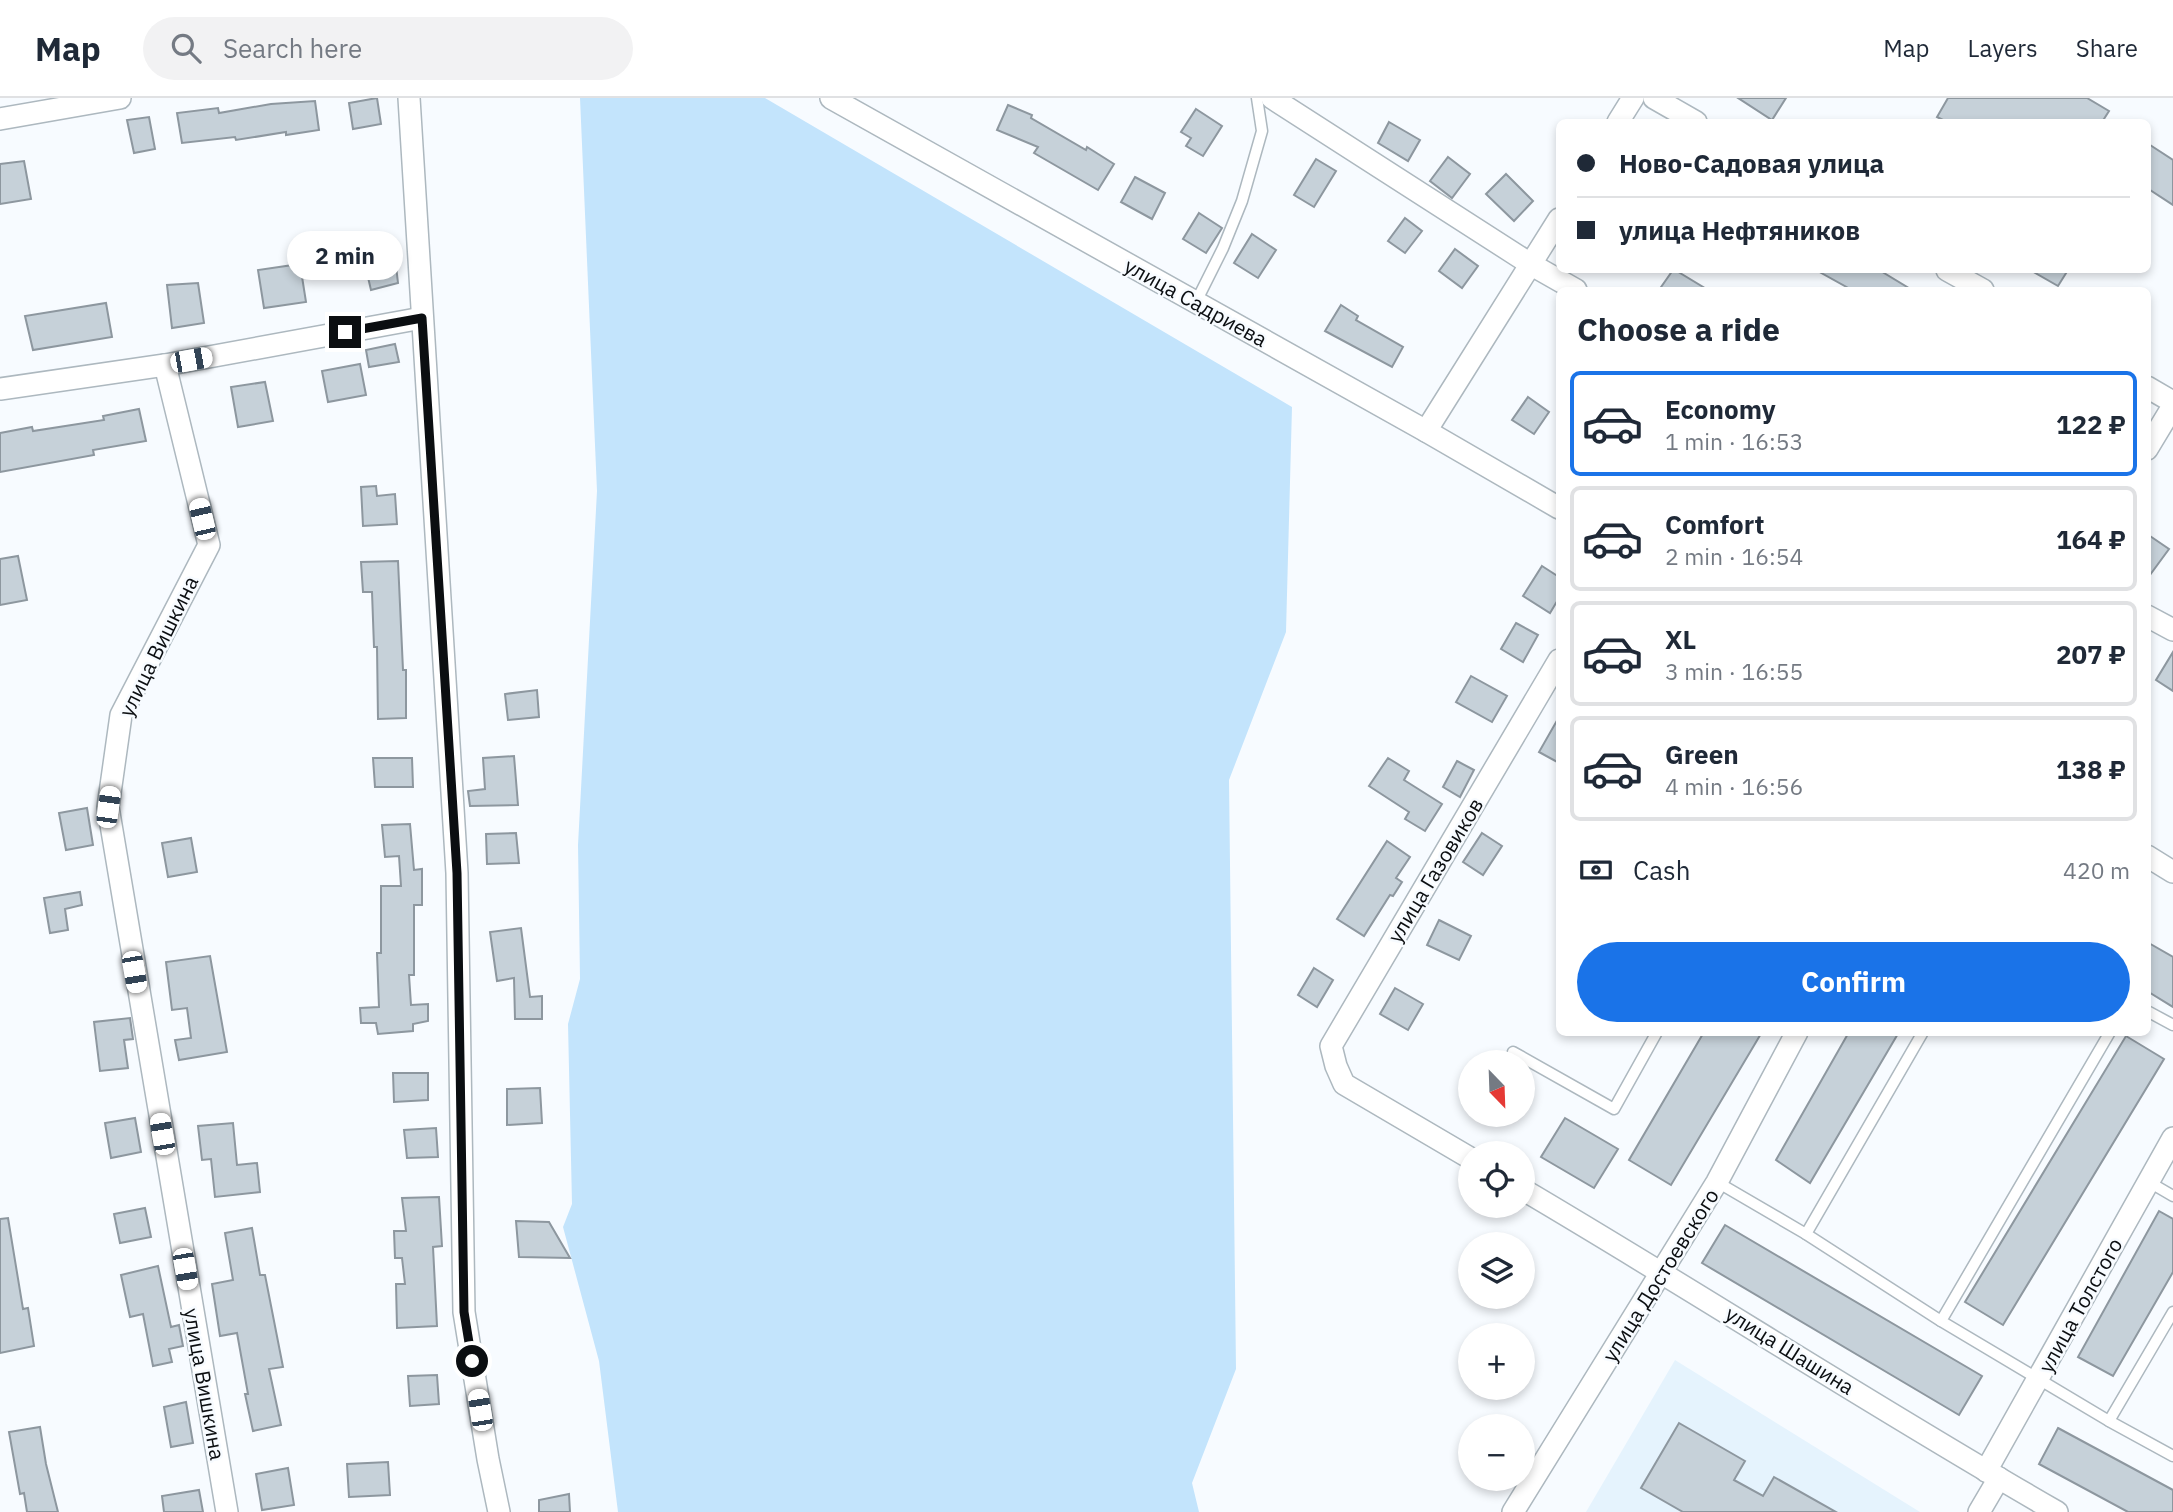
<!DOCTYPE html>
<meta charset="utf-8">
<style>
:root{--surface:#fff;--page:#f2f2f3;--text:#1f2937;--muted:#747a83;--line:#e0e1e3;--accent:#1a73e8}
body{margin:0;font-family:"IBM Plex Sans",sans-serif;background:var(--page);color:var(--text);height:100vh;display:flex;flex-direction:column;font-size:26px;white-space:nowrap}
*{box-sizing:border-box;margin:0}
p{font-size:23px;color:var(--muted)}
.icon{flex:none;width:38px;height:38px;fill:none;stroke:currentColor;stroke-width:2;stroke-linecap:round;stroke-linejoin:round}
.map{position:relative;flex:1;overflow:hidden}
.side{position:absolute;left:1556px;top:189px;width:595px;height:749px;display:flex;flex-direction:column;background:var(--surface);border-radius:10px;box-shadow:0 4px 10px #0003}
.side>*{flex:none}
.hud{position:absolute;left:1556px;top:21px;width:595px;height:154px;border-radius:10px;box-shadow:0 4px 10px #0003;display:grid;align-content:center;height:154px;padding:0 21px;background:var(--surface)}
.needle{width:46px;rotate:157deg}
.fabs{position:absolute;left:1458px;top:952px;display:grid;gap:14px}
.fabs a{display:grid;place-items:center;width:77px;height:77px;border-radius:50%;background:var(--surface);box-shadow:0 4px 10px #0003;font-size:35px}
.end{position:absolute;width:32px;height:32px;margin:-16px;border:9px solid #0b0e11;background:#fff;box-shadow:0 0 0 4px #fff}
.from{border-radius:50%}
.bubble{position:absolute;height:49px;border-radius:24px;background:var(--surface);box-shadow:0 4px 10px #0003;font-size:23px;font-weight:700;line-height:49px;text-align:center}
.car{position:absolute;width:21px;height:42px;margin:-21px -10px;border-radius:9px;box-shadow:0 0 5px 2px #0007;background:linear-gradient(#fff 24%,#345 0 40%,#fff 0 76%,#345 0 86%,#fff 0)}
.hud b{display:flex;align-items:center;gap:24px;height:66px;font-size:26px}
.hud b+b{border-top:2px solid var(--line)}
.hud i{width:18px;height:18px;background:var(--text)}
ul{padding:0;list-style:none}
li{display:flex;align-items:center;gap:21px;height:105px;margin:0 14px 10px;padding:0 7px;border:4px solid var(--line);border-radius:10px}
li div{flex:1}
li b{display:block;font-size:26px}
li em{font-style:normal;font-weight:700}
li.selected{border-color:var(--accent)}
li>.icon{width:63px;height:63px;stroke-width:1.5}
h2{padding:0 21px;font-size:32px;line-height:84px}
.pay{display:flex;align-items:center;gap:18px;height:77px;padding:0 21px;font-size:26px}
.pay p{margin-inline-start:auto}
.action{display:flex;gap:14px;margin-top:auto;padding:14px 21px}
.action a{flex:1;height:80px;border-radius:42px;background:var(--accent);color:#fff;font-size:28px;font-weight:700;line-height:80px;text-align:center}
header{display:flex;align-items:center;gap:42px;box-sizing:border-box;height:98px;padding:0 35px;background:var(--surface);border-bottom:2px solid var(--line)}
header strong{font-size:33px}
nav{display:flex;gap:38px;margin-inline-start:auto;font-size:24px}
.search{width:490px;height:63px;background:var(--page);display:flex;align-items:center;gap:18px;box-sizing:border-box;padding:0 24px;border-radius:38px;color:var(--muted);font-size:26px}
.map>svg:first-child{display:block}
.built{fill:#e5f3fd}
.green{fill:#c3e4fc}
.building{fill:#c6d1d9;stroke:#8d979f;stroke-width:2}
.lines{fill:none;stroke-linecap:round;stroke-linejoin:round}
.service-casing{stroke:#adb8bf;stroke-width:13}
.minor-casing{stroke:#adb8bf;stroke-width:24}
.service{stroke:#fff;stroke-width:10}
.minor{stroke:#fff;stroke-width:21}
.route{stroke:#0b0e11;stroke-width:9}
.labels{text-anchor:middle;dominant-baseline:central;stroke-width:5;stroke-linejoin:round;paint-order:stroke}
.street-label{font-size:21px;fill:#0b0e11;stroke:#f7fbff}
</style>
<header>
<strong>Map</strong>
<div class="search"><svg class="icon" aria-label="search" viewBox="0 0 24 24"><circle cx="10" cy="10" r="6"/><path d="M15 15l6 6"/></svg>Search here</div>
<nav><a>Map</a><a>Layers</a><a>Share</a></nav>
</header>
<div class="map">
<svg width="2173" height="1414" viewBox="0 0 2173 1414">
<rect width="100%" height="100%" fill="#f7fbff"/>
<path class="built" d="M 1675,1262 L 1920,1414 L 1586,1414 Z"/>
<path class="green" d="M 580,0 L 765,0 L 1292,309 L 1286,534 L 1229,682 L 1236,1271 L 1192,1385 L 1199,1414 L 618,1414 L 599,1263 L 563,1129 L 572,1106 L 568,926 L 580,881 L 578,747 L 597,393 Z"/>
<g class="building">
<path d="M 377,0 L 381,26 L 353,31 L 349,5 Z"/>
<path d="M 1738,0 L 1786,0 L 1772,22 Z"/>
<path d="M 1948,0 L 2087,0 L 2109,13 L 2102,24 L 1947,24 L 1937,19 Z"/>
<path d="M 315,3 L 319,32 L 286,37 L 286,34 L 236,42 L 235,39 L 182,45 L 177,15 L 218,10 L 219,15 L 271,6 Z"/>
<path d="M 1008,7 L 1032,17 L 1031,20 L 1086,52 L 1087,49 L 1114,66 L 1098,92 L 1034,55 L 1038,49 L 997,32 Z"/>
<path d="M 1196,11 L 1222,28 L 1203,58 L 1186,48 L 1191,40 L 1181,34 Z"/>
<path d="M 149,19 L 155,51 L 134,55 L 127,22 Z"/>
<path d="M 1389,24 L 1420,42 L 1408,63 L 1378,45 Z"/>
<path d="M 2147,45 L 2173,62 L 2173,107 L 2147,90 Z"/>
<path d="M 1448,59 L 1470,76 L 1452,100 L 1430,83 Z"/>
<path d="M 1316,61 L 1336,73 L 1314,109 L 1294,97 Z"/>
<path d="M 24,63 L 31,101 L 0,106 L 0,66 Z"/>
<path d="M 1506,76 L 1533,103 L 1514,123 L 1486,96 Z"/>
<path d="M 1135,79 L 1165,95 L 1152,121 L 1121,104 Z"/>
<path d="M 1199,115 L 1222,130 L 1206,155 L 1183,141 Z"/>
<path d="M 1405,120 L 1422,133 L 1405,155 L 1388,143 Z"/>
<path d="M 1252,136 L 1276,152 L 1258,180 L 1234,165 Z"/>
<path d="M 394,151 L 398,185 L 371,192 L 362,154 Z"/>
<path d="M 1455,151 L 1478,168 L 1462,190 L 1439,173 Z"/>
<path d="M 300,166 L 306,204 L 264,210 L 258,172 Z"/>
<path d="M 1673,172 L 1675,172 L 1708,192 L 1659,192 Z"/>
<path d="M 1816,172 L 1879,172 L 1912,192 L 1852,192 Z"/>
<path d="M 2030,172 L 2068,172 L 2058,188 Z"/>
<path d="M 198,185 L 204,225 L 172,230 L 167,187 Z"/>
<path d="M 106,205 L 112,239 L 33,252 L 25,218 Z"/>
<path d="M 1341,207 L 1358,218 L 1356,222 L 1403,249 L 1392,269 L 1325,233 Z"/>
<path d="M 395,246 L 399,264 L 369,269 L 366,252 Z"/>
<path d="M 360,266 L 366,297 L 328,304 L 322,273 Z"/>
<path d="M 265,284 L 273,323 L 238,329 L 231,289 Z"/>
<path d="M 1528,299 L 1549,314 L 1534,336 L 1512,322 Z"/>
<path d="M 139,311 L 146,343 L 93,352 L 94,357 L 0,374 L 0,335 L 32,329 L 33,333 L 104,322 L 103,318 Z"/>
<path d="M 376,388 L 377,398 L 395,396 L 397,426 L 363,428 L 361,389 Z"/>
<path d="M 2147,436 L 2169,451 L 2147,481 Z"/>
<path d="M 18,458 L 27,502 L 0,507 L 0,461 Z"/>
<path d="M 398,463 L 403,572 L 406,572 L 406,620 L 378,621 L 377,549 L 374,549 L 372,494 L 363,494 L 361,464 Z"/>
<path d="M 1542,468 L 1559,479 L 1559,500 L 1550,515 L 1523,498 Z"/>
<path d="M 1516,525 L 1538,537 L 1523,564 L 1501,551 Z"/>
<path d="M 2173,554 L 2173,593 L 2156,582 Z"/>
<path d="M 1471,578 L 1507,598 L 1492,624 L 1456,604 Z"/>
<path d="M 537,592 L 539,619 L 508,622 L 505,596 Z"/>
<path d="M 1559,619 L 1559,665 L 1539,654 Z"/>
<path d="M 514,658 L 518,707 L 470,708 L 468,693 L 485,691 L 483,660 Z"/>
<path d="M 373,660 L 412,660 L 413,689 L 375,689 Z"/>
<path d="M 1388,660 L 1409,673 L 1404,682 L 1442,706 L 1425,733 L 1405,721 L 1409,714 L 1369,688 Z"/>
<path d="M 1457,663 L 1474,672 L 1460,699 L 1443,689 Z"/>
<path d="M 87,710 L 93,747 L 66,752 L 59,715 Z"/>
<path d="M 410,726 L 414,772 L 422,771 L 422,807 L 414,807 L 414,877 L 409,877 L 411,907 L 428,906 L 428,923 L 413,926 L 413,933 L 378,936 L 376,925 L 361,925 L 360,910 L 379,909 L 377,855 L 381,855 L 381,788 L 401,788 L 399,758 L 385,759 L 382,727 Z"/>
<path d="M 516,735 L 519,765 L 487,766 L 486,736 Z"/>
<path d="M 1482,735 L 1502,748 L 1483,777 L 1463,764 Z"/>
<path d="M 191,740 L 197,774 L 168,779 L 162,745 Z"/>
<path d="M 1387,743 L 1410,759 L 1396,780 L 1402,784 L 1393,798 L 1390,797 L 1364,838 L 1337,821 Z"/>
<path d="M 80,794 L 82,807 L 65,811 L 68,832 L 50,835 L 44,800 Z"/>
<path d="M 1439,822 L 1471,838 L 1459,862 L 1427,847 Z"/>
<path d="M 521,830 L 530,899 L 542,898 L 542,921 L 515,921 L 514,880 L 497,883 L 490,834 Z"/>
<path d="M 2147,844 L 2173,859 L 2173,909 L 2147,893 Z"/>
<path d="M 210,858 L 227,954 L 179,962 L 175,942 L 191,940 L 187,910 L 172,912 L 166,864 Z"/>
<path d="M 1314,870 L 1333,882 L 1317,909 L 1298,897 Z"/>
<path d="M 1395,890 L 1423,906 L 1408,932 L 1380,916 Z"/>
<path d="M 130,920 L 133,941 L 124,942 L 128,970 L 100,973 L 94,924 Z"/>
<path d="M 1704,934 L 1762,934 L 1671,1087 L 1629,1062 Z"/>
<path d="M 1849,934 L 1899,934 L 1810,1085 L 1776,1062 Z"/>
<path d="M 2126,938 L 2164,961 L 2003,1227 L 1965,1204 Z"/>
<path d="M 393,975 L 428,975 L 428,1002 L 394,1004 Z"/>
<path d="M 540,990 L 542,1025 L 507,1027 L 507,991 Z"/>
<path d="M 135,1020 L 141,1054 L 111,1060 L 105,1025 Z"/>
<path d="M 1565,1020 L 1618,1051 L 1594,1090 L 1541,1059 Z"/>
<path d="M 233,1025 L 237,1067 L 257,1065 L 260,1094 L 215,1099 L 211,1061 L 202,1062 L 198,1028 Z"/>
<path d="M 436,1030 L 438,1059 L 407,1060 L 404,1032 Z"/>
<path d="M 439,1099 L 442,1148 L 433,1149 L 437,1228 L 397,1230 L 396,1186 L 405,1186 L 402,1160 L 395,1160 L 394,1133 L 406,1133 L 402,1100 Z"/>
<path d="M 145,1110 L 151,1139 L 120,1145 L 114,1116 Z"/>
<path d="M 2159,1113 L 2173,1121 L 2173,1174 L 2113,1278 L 2078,1259 Z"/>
<path d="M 8,1120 L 23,1211 L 28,1210 L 34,1248 L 0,1255 L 0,1121 Z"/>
<path d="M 516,1123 L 549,1124 L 570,1160 L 519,1159 Z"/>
<path d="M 1725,1127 L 1982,1278 L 1959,1317 L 1702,1165 Z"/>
<path d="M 252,1130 L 260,1177 L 265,1177 L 283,1269 L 269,1271 L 281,1327 L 253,1333 L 245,1296 L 248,1296 L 237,1235 L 220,1238 L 212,1186 L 233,1182 L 225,1135 Z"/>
<path d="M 158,1168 L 171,1229 L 179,1227 L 183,1248 L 169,1251 L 172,1264 L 153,1268 L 143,1216 L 130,1219 L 121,1177 Z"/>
<path d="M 437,1277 L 439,1306 L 410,1308 L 408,1278 Z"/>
<path d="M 186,1304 L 193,1345 L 171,1349 L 164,1309 Z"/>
<path d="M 1679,1325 L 1745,1363 L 1734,1382 L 1763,1398 L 1774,1379 L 1836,1414 L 1683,1414 L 1641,1390 Z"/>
<path d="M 40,1329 L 46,1366 L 58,1414 L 27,1414 L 24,1395 L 20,1396 L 9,1334 Z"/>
<path d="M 2058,1330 L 2173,1392 L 2173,1414 L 2128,1414 L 2039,1366 Z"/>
<path d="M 388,1364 L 390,1397 L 349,1399 L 347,1366 Z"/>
<path d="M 288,1370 L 294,1407 L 262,1412 L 256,1376 Z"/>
<path d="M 199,1392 L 203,1414 L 164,1414 L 162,1398 Z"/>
<path d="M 569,1396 L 570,1414 L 539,1414 L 539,1402 Z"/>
</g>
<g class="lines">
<defs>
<g id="service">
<path d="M 1196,204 L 1223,150 L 1242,103 L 1262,33 L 1257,0"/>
<path d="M 2147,913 L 2173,927"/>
<path d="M 1923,934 L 1806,1136 L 1941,1223"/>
<path d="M 2110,934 L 1941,1223 L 2109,1323 L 2173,1358"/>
<path d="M 1513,954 L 1614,1011 L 1657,934"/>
<path d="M 1717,1084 L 1806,1136"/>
<path d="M 2149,1084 L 2173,1098"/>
<path d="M 2109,1323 L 2173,1214"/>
</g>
<g id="minor">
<path d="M 409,0 L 457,775 L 464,1214 L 488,1361 L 499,1414"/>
<path d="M 831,0 L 1426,333 L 1559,410"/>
<path d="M 1272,0 L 1532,167 L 1576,192"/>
<path d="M 1654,0 L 1696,24"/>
<path d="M 0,21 L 120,0"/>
<path d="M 1618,24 L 1633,0"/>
<path d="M 1947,172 L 1983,192"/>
<path d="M 165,267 L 209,447 L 121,617 L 108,709 L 227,1414"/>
<path d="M 2147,289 L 2173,304"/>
<path d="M 0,291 L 165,267 L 422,220"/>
<path d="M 1426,333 L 1559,121"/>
<path d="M 2147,351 L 2173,308"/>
<path d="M 2147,518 L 2173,532"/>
<path d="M 2147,758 L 2173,774"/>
<path d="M 1470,1060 L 1344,986 L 1336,968 L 1331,948 L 1559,562"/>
<path d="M 1522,1091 C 1702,1197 1877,1311 2057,1414"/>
<path d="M 1986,1373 L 2173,1040"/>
<path d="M 1513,1414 L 1717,1084 L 1797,934"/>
<path d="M 1979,1414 L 1999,1380"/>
</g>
</defs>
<use href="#service" class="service-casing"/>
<use href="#minor" class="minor-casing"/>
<use href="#service" class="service"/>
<use href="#minor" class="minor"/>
</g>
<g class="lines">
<path class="route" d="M 345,234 L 422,220 L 457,775 L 464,1214 L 472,1263"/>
</g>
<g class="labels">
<g class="street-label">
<text transform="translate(1196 204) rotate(29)">улица Садриева</text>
<text transform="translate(158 548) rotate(-64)">улица Вишкина</text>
<text transform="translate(1435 772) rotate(-59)">улица Газовиков</text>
<text transform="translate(1660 1177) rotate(-58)">улица Достоевского</text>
<text transform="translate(2080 1207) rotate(-61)">улица Толстого</text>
<text transform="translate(1790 1252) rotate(32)">улица Шашина</text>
<text transform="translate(205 1286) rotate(80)">улица Вишкина</text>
</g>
</g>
</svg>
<div class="fabs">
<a><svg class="needle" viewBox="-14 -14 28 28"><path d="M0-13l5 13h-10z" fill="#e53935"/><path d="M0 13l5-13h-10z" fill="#747a83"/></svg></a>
<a><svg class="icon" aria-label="locate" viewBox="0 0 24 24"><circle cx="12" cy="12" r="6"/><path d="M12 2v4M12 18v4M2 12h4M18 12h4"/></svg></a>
<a><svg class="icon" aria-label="layers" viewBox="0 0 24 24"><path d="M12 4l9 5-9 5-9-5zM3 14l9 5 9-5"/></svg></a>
<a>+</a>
<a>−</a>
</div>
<i class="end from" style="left:472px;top:1263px"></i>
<i class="end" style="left:345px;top:234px"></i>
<div class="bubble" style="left:287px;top:133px;width:116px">2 min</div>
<i class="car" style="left:191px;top:262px;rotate:80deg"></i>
<i class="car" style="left:202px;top:421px;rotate:347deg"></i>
<i class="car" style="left:108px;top:709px;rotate:8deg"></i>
<i class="car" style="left:134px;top:874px;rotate:170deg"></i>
<i class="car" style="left:162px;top:1036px;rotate:350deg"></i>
<i class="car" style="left:185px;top:1171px;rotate:170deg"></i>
<i class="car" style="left:480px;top:1312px;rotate:351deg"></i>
<div class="hud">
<b><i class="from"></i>Ново-Садовая улица</b>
<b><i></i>улица Нефтяников</b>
</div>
<section class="side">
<h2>Choose a ride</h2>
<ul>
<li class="selected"><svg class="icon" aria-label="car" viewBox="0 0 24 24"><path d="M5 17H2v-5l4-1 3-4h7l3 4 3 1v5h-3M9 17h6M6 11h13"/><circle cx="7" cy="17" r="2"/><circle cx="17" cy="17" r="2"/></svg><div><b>Economy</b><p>1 min · 16:53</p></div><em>122 ₽</em></li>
<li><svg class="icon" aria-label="car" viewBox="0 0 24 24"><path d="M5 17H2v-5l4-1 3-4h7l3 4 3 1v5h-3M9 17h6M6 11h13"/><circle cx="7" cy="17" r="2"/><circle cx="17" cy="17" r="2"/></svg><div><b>Comfort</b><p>2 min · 16:54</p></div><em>164 ₽</em></li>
<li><svg class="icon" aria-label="car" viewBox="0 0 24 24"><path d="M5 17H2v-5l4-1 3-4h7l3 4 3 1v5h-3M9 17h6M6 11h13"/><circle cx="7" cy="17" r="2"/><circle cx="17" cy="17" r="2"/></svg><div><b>XL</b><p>3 min · 16:55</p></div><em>207 ₽</em></li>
<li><svg class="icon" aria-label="car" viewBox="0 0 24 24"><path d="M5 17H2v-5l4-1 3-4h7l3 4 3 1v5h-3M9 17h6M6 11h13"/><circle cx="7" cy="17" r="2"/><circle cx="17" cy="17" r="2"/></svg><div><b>Green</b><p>4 min · 16:56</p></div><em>138 ₽</em></li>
</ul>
<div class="pay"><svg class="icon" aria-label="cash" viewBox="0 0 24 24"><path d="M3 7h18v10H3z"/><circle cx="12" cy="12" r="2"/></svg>Cash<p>420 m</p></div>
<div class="action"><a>Confirm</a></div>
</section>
</div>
